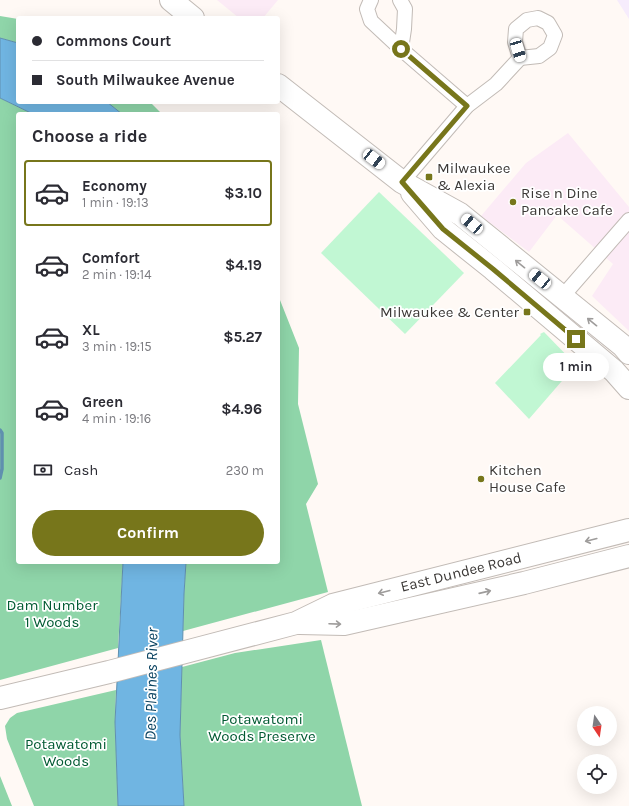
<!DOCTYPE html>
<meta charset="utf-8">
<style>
:root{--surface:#fff;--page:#f7f7f7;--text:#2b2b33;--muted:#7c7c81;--line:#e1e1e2;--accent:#77761b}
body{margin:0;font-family:Karla,sans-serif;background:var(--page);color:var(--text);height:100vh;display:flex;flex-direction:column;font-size:15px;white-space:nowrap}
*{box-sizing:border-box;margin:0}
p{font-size:13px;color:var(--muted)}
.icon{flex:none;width:22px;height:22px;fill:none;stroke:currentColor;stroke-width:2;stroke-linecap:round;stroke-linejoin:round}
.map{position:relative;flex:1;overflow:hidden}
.details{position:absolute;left:16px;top:112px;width:264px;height:452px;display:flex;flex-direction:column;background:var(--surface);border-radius:4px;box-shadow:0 4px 16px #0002}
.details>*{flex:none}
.guide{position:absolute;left:16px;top:16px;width:264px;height:88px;border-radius:4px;box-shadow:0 4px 16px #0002;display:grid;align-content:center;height:88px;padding:0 16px;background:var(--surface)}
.needle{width:26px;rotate:167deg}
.fabs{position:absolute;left:577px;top:706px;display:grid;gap:8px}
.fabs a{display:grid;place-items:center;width:40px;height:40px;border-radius:50%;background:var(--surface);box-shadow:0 4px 16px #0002;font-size:20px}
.end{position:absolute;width:18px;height:18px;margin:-9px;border:5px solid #77761b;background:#fff;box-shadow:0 0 0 2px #fff}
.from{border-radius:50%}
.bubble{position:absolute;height:28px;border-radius:14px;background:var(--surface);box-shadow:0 4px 16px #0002;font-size:13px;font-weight:700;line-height:28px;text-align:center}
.car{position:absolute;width:12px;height:24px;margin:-12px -6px;border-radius:5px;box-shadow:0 0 3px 1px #0007;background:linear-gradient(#fff 24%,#345 0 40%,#fff 0 76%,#345 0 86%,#fff 0)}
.guide b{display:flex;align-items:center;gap:14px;height:38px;font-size:15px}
.guide b+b{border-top:1px solid var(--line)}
.guide i{width:10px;height:10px;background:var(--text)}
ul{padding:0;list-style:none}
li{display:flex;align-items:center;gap:12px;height:66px;margin:0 8px 6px;padding:0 8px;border:2px solid transparent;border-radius:4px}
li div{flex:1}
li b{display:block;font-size:15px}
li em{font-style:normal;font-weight:700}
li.on{border-color:var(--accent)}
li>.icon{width:36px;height:36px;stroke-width:1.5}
h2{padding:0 16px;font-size:18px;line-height:48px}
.pay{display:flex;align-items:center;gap:10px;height:44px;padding:0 16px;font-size:15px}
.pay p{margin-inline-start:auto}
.cta{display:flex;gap:8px;margin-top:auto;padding:8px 16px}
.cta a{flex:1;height:46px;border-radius:24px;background:var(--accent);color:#fff;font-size:16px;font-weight:700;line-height:46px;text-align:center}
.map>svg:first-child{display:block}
.commercial{fill:#fcebf6}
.education{fill:#f6ecfc}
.green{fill:#c1f7d3}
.forest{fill:#8fd5a9}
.water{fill:#70b5e2;stroke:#6090af}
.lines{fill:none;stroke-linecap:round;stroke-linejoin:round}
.stream{stroke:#6090af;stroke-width:3.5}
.minor-casing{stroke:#c2bbb6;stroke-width:16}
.primary-casing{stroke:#c2bbb6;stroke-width:24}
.minor{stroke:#fff;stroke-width:14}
.primary{stroke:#fff;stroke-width:22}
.oneway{stroke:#9e9c9b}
.route{stroke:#77761b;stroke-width:5}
.poi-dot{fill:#77761b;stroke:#fff;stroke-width:1.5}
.labels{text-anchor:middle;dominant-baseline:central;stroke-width:3.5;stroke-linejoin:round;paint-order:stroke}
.poi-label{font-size:15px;fill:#3c3937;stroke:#fff;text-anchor:start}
.street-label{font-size:15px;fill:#3c3937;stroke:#fff}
.park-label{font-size:15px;fill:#005a32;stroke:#fff}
.water-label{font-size:16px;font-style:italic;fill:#0a4361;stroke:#fff}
</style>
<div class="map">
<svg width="629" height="806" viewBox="0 0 629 806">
<rect width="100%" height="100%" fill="#fff9f5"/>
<g class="commercial">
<path d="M 217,0 L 278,0 L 263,18 L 239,18 Z"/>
<path d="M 568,133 L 629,207 L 629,331 L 592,296 L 613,264 L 557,215 L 529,252 L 481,216 L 526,163 Z"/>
</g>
<path class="education" d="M 617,0 L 629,0 L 629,19 Z"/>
<g class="green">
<path d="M 379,192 L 464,273 L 405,334 L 321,253 Z"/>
<path d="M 544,332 L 577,366 L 574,367 L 529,419 L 495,383 L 541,335 L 540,334 Z"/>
</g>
<g class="forest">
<path d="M 0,16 L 18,19 L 18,43 L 0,38 Z"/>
<path d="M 0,98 L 33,114 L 18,114 L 18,562 L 123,562 L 118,648 L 0,680 Z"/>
<path d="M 107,102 L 150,102 L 162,114 L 122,114 Z"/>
<path d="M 278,295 L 299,348 L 298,404 L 318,484 L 306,504 L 328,592 L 183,631 L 184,594 L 186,562 L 278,562 Z"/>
<path d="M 321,640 L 362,806 L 184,806 L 180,735 L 182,667 L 235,653 Z"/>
<path d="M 116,690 L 115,722 L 118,806 L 34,806 L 7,739 L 5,726 L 10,718 L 17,713 Z"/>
<path d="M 0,776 L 12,806 L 0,806 Z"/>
</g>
<g class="water">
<path d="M 0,38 L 18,43 L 18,102 L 107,102 L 122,114 L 33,114 L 0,98 Z"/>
<path d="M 123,562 L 186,562 L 184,594 L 180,735 L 184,806 L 118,806 L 115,722 Z"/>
</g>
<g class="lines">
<path class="stream" d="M 0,430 L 2,433 L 2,469 L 0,478"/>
<defs>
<g id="minor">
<path d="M 371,0 L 367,9 L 371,21 L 401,49 L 467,106"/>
<path d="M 400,0 L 405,9 L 404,29 L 401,49"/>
<path d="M 538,18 L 548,23 L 555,35 L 550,48 L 539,56 L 520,58 L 515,42 L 516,29 L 527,20 Z"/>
<path d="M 402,182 L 467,106 L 496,84 L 520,58"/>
<path d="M 562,297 L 629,220"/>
</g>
<g id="primary">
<path d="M 171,0 L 193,18"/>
<path d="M 278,85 L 402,182 L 460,214 L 623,346 L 629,353"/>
<path d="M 412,193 L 443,229 L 493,269 L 614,371 L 629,388"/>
<path d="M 300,623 L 344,624 L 524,583 L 629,556"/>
<path d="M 0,698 L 109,672 L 296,623 L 333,605 L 629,530"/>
</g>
</defs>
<use href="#minor" class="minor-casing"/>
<use href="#primary" class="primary-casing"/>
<use href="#minor" class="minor"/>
<use href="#primary" class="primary"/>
</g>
<defs><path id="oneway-shaft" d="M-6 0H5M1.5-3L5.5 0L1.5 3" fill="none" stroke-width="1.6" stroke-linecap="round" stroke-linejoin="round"/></defs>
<g class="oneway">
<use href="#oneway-shaft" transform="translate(520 264) rotate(-141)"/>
<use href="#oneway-shaft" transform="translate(592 322) rotate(-141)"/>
<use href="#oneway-shaft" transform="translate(591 540) rotate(166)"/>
<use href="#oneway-shaft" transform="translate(384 592) rotate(166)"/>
<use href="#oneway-shaft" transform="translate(485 592) rotate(-13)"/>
<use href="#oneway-shaft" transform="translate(335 624) rotate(2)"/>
</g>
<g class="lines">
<path class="route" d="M 401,49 L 467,106 L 402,182 L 443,229 L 493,269 L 576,339"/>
</g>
<g class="poi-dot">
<rect x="425" y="173" width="8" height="8" rx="2"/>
<circle cx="513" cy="202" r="4"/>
<rect x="523" y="308" width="8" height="8" rx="2"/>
<circle cx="481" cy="479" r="4"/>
</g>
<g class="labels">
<g class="poi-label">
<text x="437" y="168">Milwaukee<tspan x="437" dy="17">&amp; Alexia</tspan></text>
<text x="521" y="193">Rise n Dine<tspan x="521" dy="17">Pancake Cafe</tspan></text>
<text x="519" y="312" text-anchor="end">Milwaukee &amp; Center</text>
<text x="489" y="470">Kitchen<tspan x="489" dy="17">House Cafe</tspan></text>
</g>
<g class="street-label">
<text transform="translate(461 572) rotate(-14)">East Dundee Road</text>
</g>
<g class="park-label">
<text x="52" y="605">Dam Number<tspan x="52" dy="17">1 Woods</tspan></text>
<text x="262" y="719">Potawatomi<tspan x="262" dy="17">Woods Preserve</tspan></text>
<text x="66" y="744">Potawatomi<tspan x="66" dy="17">Woods</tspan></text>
</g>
<g class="water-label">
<text transform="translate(151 684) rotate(-89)">Des Plaines River</text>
</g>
</g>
</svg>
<div class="fabs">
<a><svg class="needle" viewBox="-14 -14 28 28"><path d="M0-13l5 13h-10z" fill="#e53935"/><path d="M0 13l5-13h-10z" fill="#7c7c81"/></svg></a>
<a><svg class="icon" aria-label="locate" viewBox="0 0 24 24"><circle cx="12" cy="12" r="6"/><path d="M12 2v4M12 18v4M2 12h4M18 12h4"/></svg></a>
</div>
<i class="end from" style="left:401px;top:49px"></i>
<i class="end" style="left:576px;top:339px"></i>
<div class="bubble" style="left:543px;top:353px;width:66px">1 min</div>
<i class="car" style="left:518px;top:50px;rotate:163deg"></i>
<i class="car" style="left:374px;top:159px;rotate:128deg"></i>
<i class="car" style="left:472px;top:224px;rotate:310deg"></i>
<i class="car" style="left:540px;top:279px;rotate:309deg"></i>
<div class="guide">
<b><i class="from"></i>Commons Court</b>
<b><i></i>South Milwaukee Avenue</b>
</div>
<section class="details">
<h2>Choose a ride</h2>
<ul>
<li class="on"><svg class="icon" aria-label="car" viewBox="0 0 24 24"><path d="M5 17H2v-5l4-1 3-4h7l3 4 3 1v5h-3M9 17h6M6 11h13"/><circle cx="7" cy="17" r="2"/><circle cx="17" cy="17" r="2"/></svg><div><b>Economy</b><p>1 min · 19:13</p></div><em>$3.10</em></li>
<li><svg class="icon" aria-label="car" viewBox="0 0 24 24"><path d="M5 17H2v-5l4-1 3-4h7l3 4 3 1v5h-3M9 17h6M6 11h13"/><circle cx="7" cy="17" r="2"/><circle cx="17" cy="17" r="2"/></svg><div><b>Comfort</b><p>2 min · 19:14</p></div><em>$4.19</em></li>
<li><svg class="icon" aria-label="car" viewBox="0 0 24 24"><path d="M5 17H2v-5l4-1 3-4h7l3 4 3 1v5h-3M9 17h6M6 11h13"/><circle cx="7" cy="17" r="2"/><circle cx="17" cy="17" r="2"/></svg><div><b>XL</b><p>3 min · 19:15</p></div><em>$5.27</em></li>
<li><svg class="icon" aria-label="car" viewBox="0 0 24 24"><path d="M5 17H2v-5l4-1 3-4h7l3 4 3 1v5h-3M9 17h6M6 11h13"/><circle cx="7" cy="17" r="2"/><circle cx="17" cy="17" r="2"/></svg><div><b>Green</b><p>4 min · 19:16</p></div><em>$4.96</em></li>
</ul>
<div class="pay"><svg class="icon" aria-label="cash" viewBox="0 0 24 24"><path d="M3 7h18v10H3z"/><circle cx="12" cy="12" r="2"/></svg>Cash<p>230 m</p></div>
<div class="cta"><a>Confirm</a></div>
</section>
</div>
